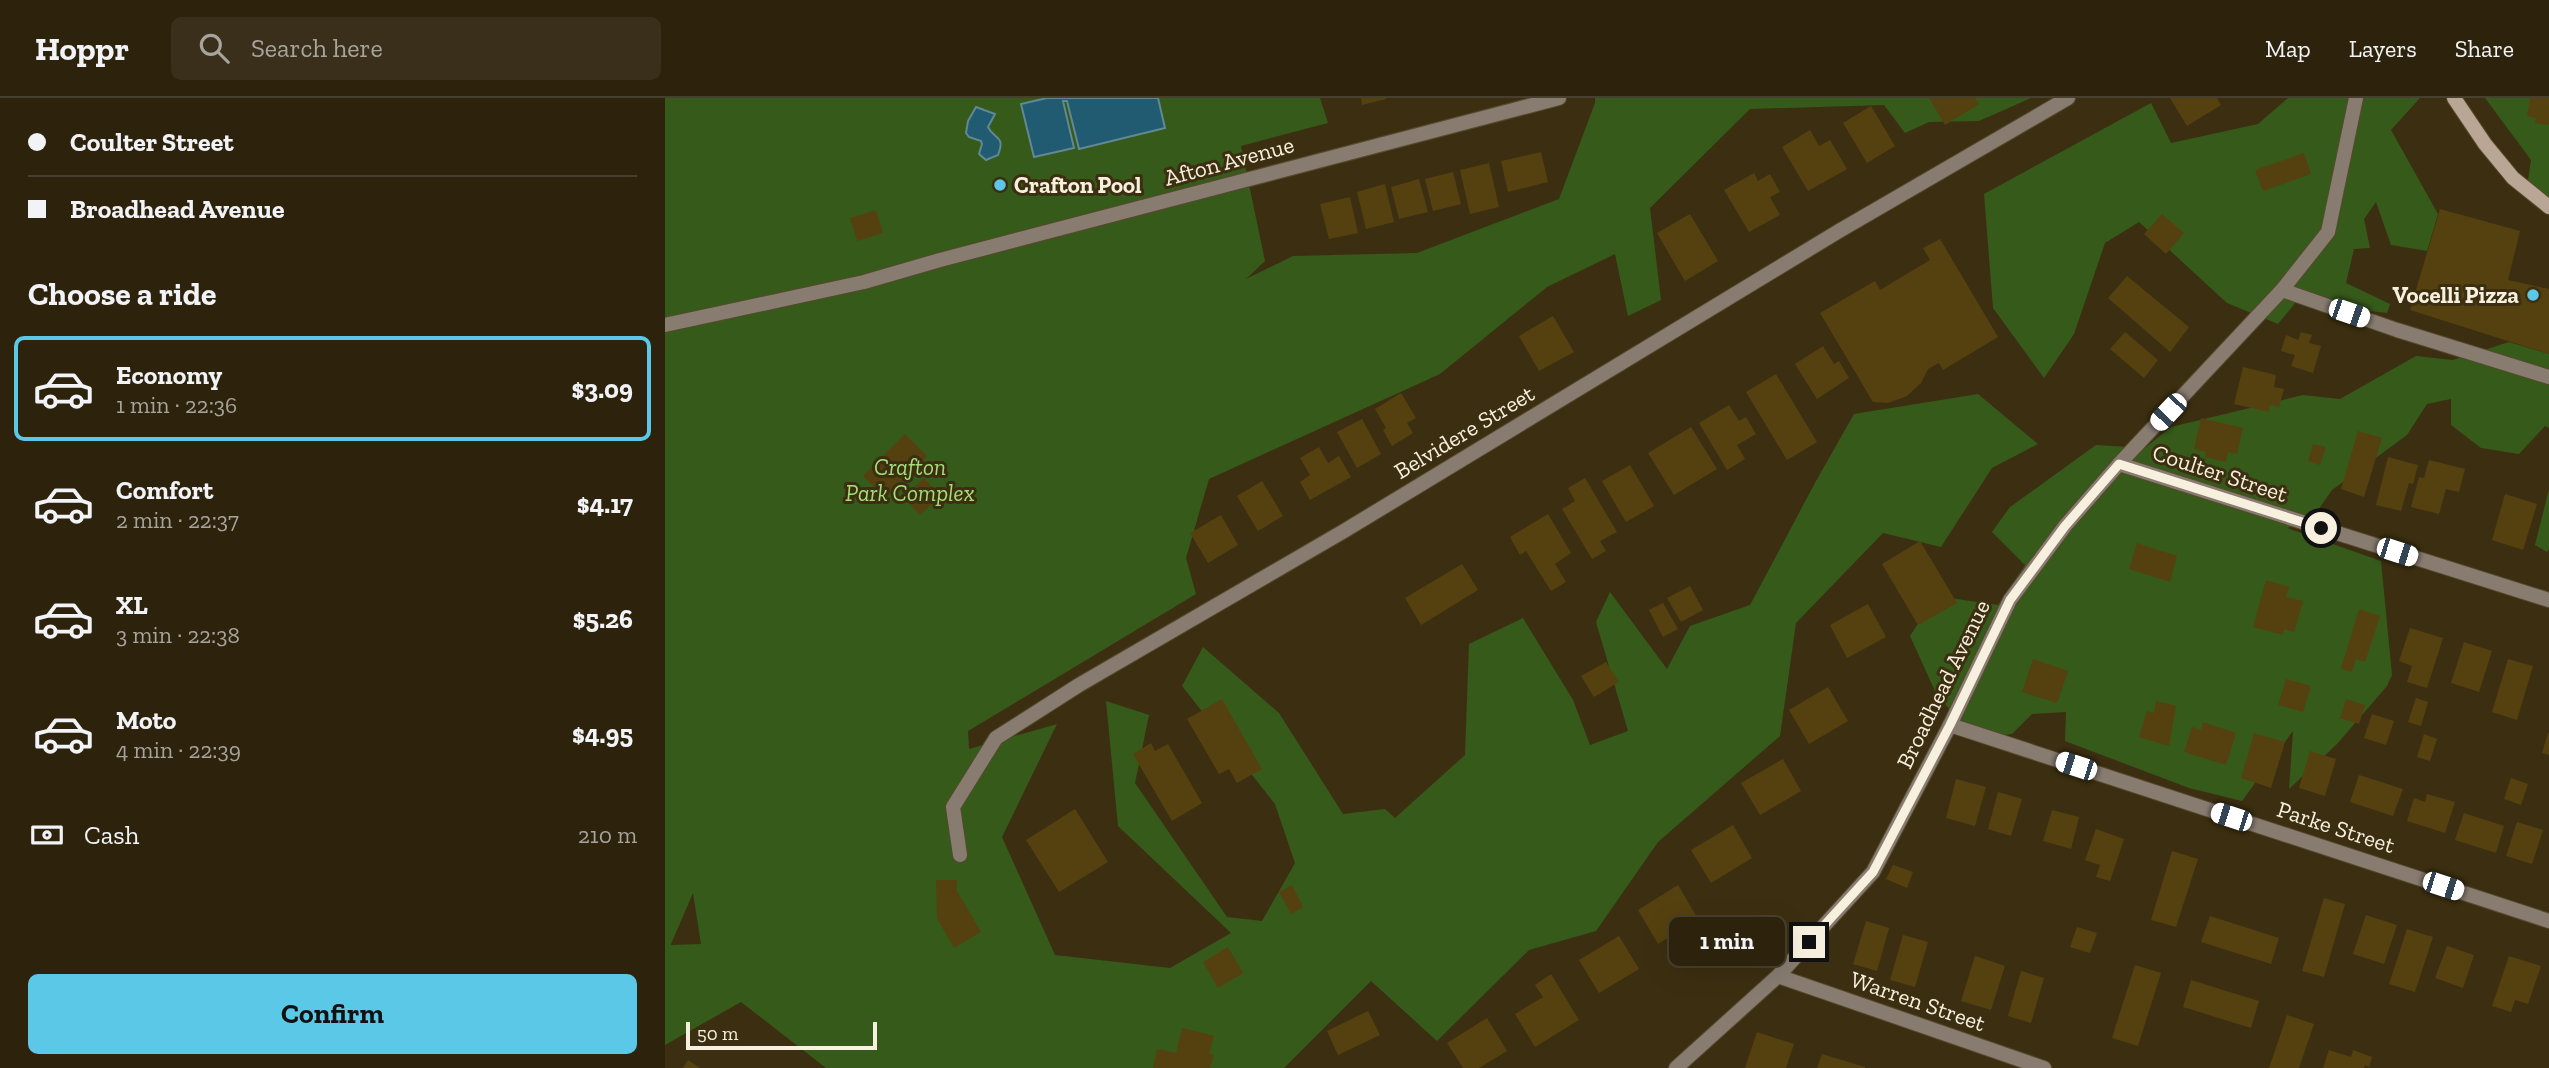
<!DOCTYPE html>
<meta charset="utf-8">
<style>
:root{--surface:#2d230d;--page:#392f1b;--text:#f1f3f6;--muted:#a7a49d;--line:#48402e;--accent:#5ac8e6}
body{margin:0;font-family:"Zilla Slab",serif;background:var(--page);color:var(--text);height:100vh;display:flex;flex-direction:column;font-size:26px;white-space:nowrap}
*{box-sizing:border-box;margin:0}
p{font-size:23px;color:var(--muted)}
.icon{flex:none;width:38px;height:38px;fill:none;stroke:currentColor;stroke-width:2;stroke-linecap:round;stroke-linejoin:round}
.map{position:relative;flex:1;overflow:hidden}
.side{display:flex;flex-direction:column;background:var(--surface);width:665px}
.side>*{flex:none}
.guide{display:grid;align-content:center;height:154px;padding:0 28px;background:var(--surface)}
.scale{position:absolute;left:21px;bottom:18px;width:191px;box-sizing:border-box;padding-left:7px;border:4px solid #f8f0df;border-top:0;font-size:19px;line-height:24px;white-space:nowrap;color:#f8f0df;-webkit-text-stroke:5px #3c2f11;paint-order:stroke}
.end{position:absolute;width:32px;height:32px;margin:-16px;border:9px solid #f8f0df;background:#111;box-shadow:0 0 0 4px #111}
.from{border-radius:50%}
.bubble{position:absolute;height:49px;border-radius:10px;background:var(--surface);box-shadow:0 7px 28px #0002,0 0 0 2px var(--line);font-size:23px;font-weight:800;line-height:49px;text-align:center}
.car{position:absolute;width:21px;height:42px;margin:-21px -10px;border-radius:9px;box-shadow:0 0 5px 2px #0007;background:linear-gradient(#fff 24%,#345 0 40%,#fff 0 76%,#345 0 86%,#fff 0)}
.guide b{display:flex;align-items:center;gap:24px;height:66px;font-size:26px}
.guide b+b{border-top:2px solid var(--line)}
.guide i{width:18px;height:18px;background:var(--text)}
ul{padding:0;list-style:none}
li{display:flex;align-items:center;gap:21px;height:105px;margin:0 14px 10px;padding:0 14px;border:4px solid transparent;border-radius:10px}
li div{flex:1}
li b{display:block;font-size:26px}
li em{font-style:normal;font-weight:800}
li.selected{border-color:var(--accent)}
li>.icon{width:63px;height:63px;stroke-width:1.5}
h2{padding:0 28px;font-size:32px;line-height:84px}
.pay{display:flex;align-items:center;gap:18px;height:77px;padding:0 28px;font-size:26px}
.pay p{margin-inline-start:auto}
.action{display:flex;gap:14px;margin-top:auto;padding:14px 28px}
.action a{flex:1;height:80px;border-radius:10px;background:var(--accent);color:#111;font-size:28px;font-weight:800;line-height:80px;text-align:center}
header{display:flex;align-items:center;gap:42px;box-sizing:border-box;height:98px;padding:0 35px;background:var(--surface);border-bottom:2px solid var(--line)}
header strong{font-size:33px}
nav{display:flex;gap:38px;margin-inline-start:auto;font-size:24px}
.search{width:490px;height:63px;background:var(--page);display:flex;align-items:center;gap:18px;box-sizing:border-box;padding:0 24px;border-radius:10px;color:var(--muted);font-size:26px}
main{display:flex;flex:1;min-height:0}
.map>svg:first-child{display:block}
.green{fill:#365a1a;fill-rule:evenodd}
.water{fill:#205b72;stroke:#618893;stroke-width:2}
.building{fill:#55410f}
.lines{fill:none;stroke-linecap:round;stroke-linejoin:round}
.minor-casing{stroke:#564a2e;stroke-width:16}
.secondary-casing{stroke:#564a2e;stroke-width:16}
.minor{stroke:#887c71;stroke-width:14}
.secondary{stroke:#b9a695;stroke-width:14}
.route{stroke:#f8f0df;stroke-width:9}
.poi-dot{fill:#5ac8e6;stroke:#3c2f11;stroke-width:2.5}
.labels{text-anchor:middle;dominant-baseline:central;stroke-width:6;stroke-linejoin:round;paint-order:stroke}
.street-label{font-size:23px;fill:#f8f0df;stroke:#3c2f11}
.poi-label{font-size:23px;font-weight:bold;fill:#f8f0df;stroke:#3c2f11;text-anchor:start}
.park-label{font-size:23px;font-style:italic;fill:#a2df78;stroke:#3c2f11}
</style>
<header>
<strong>Hoppr</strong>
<div class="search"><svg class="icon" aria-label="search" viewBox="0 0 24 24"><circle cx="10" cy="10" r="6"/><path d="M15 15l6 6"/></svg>Search here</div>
<nav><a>Map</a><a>Layers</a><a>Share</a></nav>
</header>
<main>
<section class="side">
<div class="guide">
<b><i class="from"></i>Coulter Street</b>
<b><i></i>Broadhead Avenue</b>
</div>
<h2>Choose a ride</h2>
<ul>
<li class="selected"><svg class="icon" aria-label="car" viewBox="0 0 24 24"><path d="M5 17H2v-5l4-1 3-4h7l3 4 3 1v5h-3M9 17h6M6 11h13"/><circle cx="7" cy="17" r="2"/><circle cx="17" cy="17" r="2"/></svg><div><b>Economy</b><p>1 min · 22:36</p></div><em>$3.09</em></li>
<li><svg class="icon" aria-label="car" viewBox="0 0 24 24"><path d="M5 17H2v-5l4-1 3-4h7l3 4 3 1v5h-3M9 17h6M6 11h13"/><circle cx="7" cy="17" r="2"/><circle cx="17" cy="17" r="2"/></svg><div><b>Comfort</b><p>2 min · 22:37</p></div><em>$4.17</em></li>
<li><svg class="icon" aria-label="car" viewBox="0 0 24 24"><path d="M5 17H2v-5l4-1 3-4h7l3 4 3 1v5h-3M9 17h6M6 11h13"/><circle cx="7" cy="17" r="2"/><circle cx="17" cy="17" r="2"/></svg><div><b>XL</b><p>3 min · 22:38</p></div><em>$5.26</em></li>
<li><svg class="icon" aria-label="car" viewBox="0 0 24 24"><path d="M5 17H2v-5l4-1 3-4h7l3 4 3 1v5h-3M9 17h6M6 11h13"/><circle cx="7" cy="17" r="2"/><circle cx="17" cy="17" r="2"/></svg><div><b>Moto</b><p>4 min · 22:39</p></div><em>$4.95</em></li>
</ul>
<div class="pay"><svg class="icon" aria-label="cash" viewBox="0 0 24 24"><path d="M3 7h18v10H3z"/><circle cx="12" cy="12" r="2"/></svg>Cash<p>210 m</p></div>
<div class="action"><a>Confirm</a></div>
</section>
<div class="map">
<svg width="1884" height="970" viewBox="0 0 1884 970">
<rect width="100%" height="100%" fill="#3c2f11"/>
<g class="green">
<path d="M 0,0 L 655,0 L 663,25 L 576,48 L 600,163 L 581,181 L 628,158 L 752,155 L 894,101 L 930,5 L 930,0 L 1366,0 L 1314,23 L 1264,24 L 1240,35 L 1219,7 L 1085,11 L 985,110 L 996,202 L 963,218 L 950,156 L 882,189 L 775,276 L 544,381 L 521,460 L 531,496 L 303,633 L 304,651 L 392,626 L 337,739 L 390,857 L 505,870 L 566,835 L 453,728 L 441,603 L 484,617 L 470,685 L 562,819 L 597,823 L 630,765 L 610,706 L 517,588 L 538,549 L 614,615 L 678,716 L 720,711 L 730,720 L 800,657 L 804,546 L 858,520 L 908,602 L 925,647 L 963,633 L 931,524 L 945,494 L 1002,571 L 1025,528 L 1085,507 L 1151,383 L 1189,316 L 1313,296 L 1373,346 L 1327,370 L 1276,449 L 1218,435 L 1131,525 L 1115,638 L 993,744 L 931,833 L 864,852 L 772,943 L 706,883 L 619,970 L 161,970 L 76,904 L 0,947 ZM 28,795 L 36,846 L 6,847 L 6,846 Z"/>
<path d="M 1623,0 L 1755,0 L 1726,32 L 1773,116 L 1762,153 L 1726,147 L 1711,104 L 1699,121 L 1705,150 L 1689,151 L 1681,185 L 1725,206 L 1722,215 L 1631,204 L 1613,226 L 1562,205 L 1474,124 L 1440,145 L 1409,236 L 1379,280 L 1328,210 L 1319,96 L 1486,5 L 1506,45 L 1593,26 Z"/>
<path d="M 1820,0 L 1884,0 L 1884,102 L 1863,82 L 1866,62 Z"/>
<path d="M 1844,244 L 1884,256 L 1884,330 L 1880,328 L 1854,356 L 1816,350 L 1786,327 L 1786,301 L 1762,306 L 1742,337 L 1667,392 L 1646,422 L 1622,430 L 1716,463 L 1727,577 L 1722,588 L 1672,646 L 1624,691 L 1628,633 L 1577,703 L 1524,690 L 1400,643 L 1401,614 L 1367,616 L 1347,636 L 1308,641 L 1270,593 L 1245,538 L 1271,498 L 1333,507 L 1360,467 L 1327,434 L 1345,409 L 1431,347 L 1480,350 L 1506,329 L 1638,297 L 1675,301 L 1751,258 L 1788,262 Z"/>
<path d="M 1884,391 L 1884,451 L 1882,454 L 1870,447 Z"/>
</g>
<g class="water">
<path d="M 382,0 L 493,0 L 500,30 L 414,51 L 402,3 L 398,3 L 409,50 L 369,59 L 356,6 Z"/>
<path d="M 311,9 L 330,16 L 323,29 C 329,42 341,37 333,57 L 321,62 L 314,56 L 317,46 L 316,43 L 304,39 L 301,35 L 303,23 Z"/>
</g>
<g class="building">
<path d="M 696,0 L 721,0 L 721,1 L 697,7 Z"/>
<path d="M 1264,0 L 1310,0 L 1314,6 L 1280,27 Z"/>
<path d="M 1505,0 L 1552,0 L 1556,7 L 1522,28 Z"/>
<path d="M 1865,0 L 1884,0 L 1884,27 L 1870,25 L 1871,20 L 1862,18 Z"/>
<path d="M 1206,8 L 1230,48 L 1202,65 L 1178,25 Z"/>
<path d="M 1145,32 L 1154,48 L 1165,42 L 1182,71 L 1143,93 L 1117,49 Z"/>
<path d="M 876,54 L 883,84 L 843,94 L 836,63 Z"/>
<path d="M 1639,55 L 1646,76 L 1598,93 L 1590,72 Z"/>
<path d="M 824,65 L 834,109 L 805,116 L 795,72 Z"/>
<path d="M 788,74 L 796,106 L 768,113 L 760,81 Z"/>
<path d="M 1089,75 L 1093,83 L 1105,76 L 1115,94 L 1105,99 L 1115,117 L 1084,134 L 1059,92 Z"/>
<path d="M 754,81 L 763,114 L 734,121 L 726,89 Z"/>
<path d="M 720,86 L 729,124 L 701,131 L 692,94 Z"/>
<path d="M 685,99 L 693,135 L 664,141 L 655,106 Z"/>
<path d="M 1775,111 L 1855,133 L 1843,182 L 1884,191 L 1884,256 L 1745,212 Z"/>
<path d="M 211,112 L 218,135 L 192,143 L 185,120 Z"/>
<path d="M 1025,116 L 1053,163 L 1020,183 L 992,135 Z"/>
<path d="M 1497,116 L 1519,135 L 1501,156 L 1479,136 Z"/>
<path d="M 1275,141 L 1333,239 L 1278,272 L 1274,265 L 1263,271 L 1256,285 L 1242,298 L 1223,305 L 1208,304 L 1155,215 L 1210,183 L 1215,192 L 1265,162 L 1258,150 Z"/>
<path d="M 1462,178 L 1524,229 L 1505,254 L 1443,200 Z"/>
<path d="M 888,218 L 909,254 L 874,273 L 854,238 Z"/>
<path d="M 1460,234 L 1493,262 L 1479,280 L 1445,251 Z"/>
<path d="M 1636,234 L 1647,237 L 1644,245 L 1656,248 L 1648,275 L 1626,268 L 1630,257 L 1616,253 L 1621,237 L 1633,242 Z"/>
<path d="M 1158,248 L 1169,266 L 1174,263 L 1184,280 L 1152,301 L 1130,266 Z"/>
<path d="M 1578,269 L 1611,277 L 1609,289 L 1619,291 L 1614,309 L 1605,307 L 1604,314 L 1569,306 Z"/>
<path d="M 1111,276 L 1152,344 L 1122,362 L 1081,294 Z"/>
<path d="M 736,295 L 751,320 L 742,325 L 748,335 L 727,348 L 718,332 L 721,330 L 710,311 Z"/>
<path d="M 1064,307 L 1074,323 L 1081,319 L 1091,336 L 1072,347 L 1080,361 L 1062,372 L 1034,325 Z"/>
<path d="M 1536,320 L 1578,330 L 1572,356 L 1563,354 L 1561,364 L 1540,359 L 1541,354 L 1529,351 Z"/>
<path d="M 697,321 L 716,356 L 692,370 L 672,334 Z"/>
<path d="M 1026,329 L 1052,371 L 1009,397 L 983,355 Z"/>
<path d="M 1693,333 L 1717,340 L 1699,399 L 1676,391 Z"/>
<path d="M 240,336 L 262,358 L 221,400 L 198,378 Z"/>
<path d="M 1648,346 L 1661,349 L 1655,367 L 1643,363 Z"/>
<path d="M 654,349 L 663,365 L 674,358 L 686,379 L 645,402 L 635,384 L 645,377 L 635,360 Z"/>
<path d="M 1723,359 L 1753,367 L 1748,386 L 1744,385 L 1736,413 L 1711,407 Z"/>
<path d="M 1764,362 L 1800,371 L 1794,394 L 1781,391 L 1774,416 L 1746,409 L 1754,379 L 1759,380 Z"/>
<path d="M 965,367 L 989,408 L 961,424 L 937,383 Z"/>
<path d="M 259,380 L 275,398 L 255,417 L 238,399 Z"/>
<path d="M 920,380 L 952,434 L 935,443 L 941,453 L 927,461 L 897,411 L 910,403 L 903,390 Z"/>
<path d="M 597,383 L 618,418 L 593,433 L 572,398 Z"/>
<path d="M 1840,396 L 1872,406 L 1858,452 L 1827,442 Z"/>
<path d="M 883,416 L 906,455 L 890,466 L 901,484 L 886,493 L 861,453 L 855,457 L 845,439 Z"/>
<path d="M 556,417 L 573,447 L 543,465 L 525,435 Z"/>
<path d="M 1255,443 L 1292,505 L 1253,527 L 1217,466 Z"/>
<path d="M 1472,445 L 1512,458 L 1505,484 L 1464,471 Z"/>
<path d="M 797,466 L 813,492 L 756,527 L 740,500 Z"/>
<path d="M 1601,482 L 1624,489 L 1621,499 L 1638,503 L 1629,534 L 1619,531 L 1618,537 L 1588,529 Z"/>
<path d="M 1025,488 L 1038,512 L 1016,524 L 1002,500 Z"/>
<path d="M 998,505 L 1013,531 L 998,539 L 984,512 Z"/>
<path d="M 1203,506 L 1221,539 L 1182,560 L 1165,527 Z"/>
<path d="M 1694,511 L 1715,518 L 1700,564 L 1691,561 L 1687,574 L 1676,571 Z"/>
<path d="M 1745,530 L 1778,540 L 1762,590 L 1742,584 L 1747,568 L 1734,563 Z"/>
<path d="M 1799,544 L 1827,553 L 1814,594 L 1786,585 Z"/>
<path d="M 1368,561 L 1403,573 L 1392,605 L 1357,594 Z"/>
<path d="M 1843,561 L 1868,568 L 1852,622 L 1827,614 Z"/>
<path d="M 941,564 L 954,584 L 929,599 L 916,578 Z"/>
<path d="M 1621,581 L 1646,588 L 1638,614 L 1613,607 Z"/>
<path d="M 1163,589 L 1183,623 L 1144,646 L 1124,612 Z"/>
<path d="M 1751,600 L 1763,604 L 1756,628 L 1743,624 Z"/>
<path d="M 557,601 L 597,671 L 572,685 L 564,671 L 554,676 L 522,621 Z"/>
<path d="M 1681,601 L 1700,607 L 1694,626 L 1675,620 Z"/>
<path d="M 1491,603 L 1511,608 L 1504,648 L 1474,639 L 1482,613 L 1489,615 Z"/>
<path d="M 1707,616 L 1729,623 L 1721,647 L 1699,640 Z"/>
<path d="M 1538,624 L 1571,635 L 1561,667 L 1519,654 L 1527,629 L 1536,632 Z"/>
<path d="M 1589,635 L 1620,644 L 1606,690 L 1576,680 Z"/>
<path d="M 1883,635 L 1884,635 L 1884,657 L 1877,655 Z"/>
<path d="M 1759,636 L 1772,641 L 1765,663 L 1752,659 Z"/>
<path d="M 486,645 L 490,653 L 503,646 L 537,705 L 507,723 L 468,656 Z"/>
<path d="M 1645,653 L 1671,661 L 1660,698 L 1634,690 Z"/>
<path d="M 1118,661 L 1136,693 L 1095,717 L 1076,685 Z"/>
<path d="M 1694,677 L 1738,691 L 1728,718 L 1685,704 Z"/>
<path d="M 1846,680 L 1863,686 L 1856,707 L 1839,701 Z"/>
<path d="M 1291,681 L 1321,689 L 1310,728 L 1281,720 Z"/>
<path d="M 1333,694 L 1357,701 L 1346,738 L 1323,731 Z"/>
<path d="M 1762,696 L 1790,704 L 1780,735 L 1742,723 L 1749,700 L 1760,704 Z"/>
<path d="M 410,711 L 443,764 L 394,794 L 361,742 Z"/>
<path d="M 1387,712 L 1414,719 L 1406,751 L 1378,743 Z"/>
<path d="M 1799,715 L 1839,728 L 1831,755 L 1790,742 Z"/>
<path d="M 1852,724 L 1878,732 L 1867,766 L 1841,758 Z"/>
<path d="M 1068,727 L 1087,760 L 1046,785 L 1026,752 Z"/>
<path d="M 1431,731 L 1459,741 L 1445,783 L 1431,779 L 1435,767 L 1420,762 Z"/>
<path d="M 1507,753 L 1533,761 L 1511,829 L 1486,822 Z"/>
<path d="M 1228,767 L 1248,774 L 1242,790 L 1221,781 Z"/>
<path d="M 271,782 L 292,782 L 292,793 L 316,834 L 289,850 L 272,820 Z"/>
<path d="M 627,787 L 638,809 L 626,816 L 614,794 Z"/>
<path d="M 1013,787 L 1033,821 L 993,846 L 973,812 Z"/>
<path d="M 1659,800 L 1680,806 L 1659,879 L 1637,873 Z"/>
<path d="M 1701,817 L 1732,827 L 1719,866 L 1688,856 Z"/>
<path d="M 1545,818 L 1614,840 L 1606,866 L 1536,844 Z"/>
<path d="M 1201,823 L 1224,830 L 1212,873 L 1188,866 Z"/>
<path d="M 1412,829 L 1432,835 L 1425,855 L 1405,849 Z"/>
<path d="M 1742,831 L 1768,839 L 1750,894 L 1724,886 Z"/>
<path d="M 1238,837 L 1263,844 L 1250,889 L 1225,882 Z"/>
<path d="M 954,838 L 974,871 L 934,895 L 914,862 Z"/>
<path d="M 1782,848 L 1809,857 L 1798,890 L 1770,880 Z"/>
<path d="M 563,849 L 578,875 L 553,890 L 538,864 Z"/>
<path d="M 1310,858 L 1340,868 L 1326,912 L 1296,903 Z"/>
<path d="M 1844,858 L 1876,868 L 1863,906 L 1850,902 L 1846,914 L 1827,908 Z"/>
<path d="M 1470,867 L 1496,875 L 1473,948 L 1447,940 Z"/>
<path d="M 1356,873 L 1379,880 L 1366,925 L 1343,918 Z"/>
<path d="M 886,876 L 914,922 L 870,949 L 850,916 L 878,899 L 870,887 Z"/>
<path d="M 1526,882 L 1594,903 L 1586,930 L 1518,909 Z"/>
<path d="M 703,913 L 715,937 L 673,957 L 662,933 Z"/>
<path d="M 1622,917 L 1649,926 L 1634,970 L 1604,970 Z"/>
<path d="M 822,920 L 842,953 L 814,970 L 798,970 L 782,945 Z"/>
<path d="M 517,930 L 549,938 L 544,956 L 549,957 L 545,970 L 488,970 L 492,951 L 511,955 Z"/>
<path d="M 1092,934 L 1129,946 L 1121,970 L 1080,970 Z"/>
<path d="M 1664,952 L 1686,959 L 1688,952 L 1707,959 L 1704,969 L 1700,967 L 1699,970 L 1658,970 Z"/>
<path d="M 1157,956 L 1200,969 L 1200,970 L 1152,970 Z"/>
<path d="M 23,962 L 35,970 L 18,970 Z"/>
</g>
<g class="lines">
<defs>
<g id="minor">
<path d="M 1617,192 L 1732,232 L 1884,279"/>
<path d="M 0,227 L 199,184 L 275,162 L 894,0"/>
<path d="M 1454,366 L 1884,502"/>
<path d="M 1285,627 L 1884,823"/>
<path d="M 295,757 L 288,709 L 331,640 L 414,587 L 679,433 L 1174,133 L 1403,0"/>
<path d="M 1113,878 L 1379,970"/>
<path d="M 1011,970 L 1113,878 L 1208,774 L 1285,627 L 1345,502 L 1400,428 L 1454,366 L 1617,192 L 1663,134 L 1691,0"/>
</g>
<path id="secondary" d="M 1789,0 L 1820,46 L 1848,80 L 1884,109"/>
</defs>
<use href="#minor" class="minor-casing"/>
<use href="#secondary" class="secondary-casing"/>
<use href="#minor" class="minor"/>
<use href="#secondary" class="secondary"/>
</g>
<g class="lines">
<path class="route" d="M 1144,844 L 1208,774 L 1285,627 L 1345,502 L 1400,428 L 1454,366 L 1656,430"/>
</g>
<g class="poi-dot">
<circle cx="335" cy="87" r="7"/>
<circle cx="1868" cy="197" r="7"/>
</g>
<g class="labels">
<g class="street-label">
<text transform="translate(564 63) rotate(-15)">Afton Avenue</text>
<text transform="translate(799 334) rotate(-31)">Belvidere Street</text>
<text transform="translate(1555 375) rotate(18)">Coulter Street</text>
<text transform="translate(1278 586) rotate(-64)">Broadhead Avenue</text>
<text transform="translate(1671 729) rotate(18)">Parke Street</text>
<text transform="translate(1253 903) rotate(19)">Warren Street</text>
</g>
<g class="poi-label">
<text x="349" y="87">Crafton Pool</text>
<text x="1854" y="197" text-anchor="end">Vocelli Pizza</text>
</g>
<g class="park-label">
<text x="245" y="369">Crafton<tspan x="245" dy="26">Park Complex</tspan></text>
</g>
</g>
</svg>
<div class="scale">50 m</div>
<i class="end from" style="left:1656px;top:430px"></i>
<i class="end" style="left:1144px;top:844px"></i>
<div class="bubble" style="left:1004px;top:819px;width:116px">1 min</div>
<i class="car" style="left:1684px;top:215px;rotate:109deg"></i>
<i class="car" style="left:1503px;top:314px;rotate:223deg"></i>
<i class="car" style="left:1732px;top:454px;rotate:108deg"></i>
<i class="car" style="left:1411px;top:668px;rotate:288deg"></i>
<i class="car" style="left:1566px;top:719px;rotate:288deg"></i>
<i class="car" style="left:1778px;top:788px;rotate:108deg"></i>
</div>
</main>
